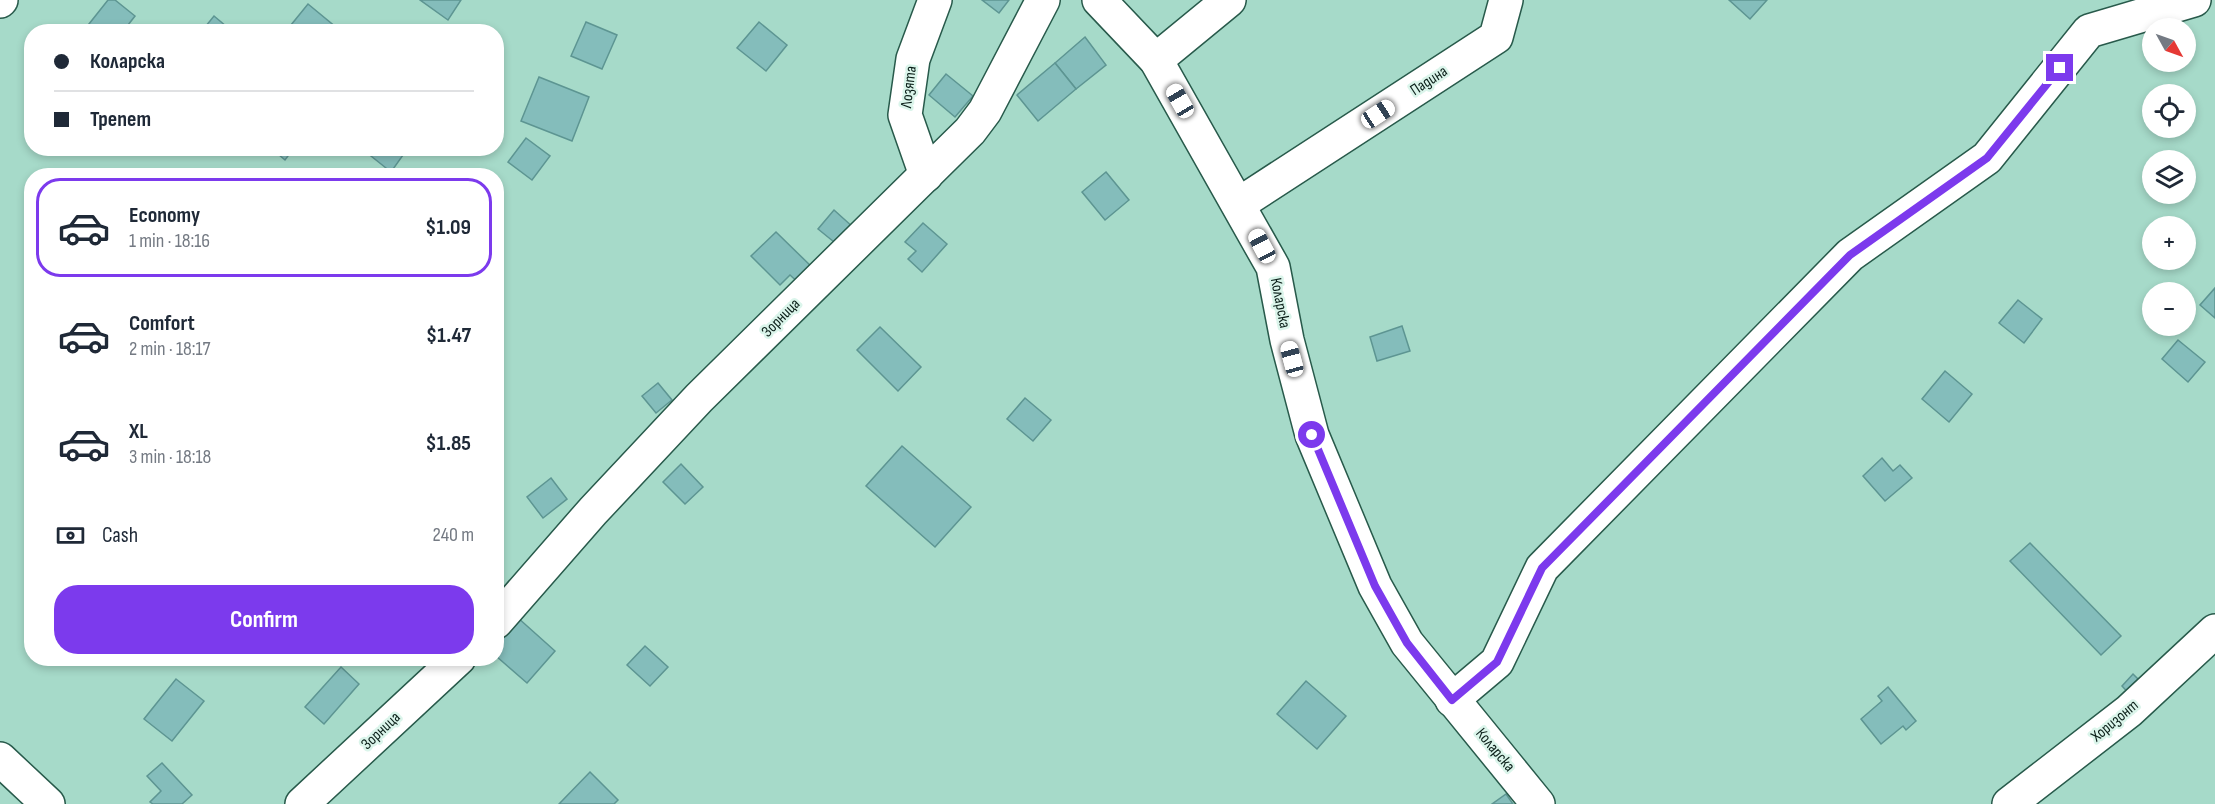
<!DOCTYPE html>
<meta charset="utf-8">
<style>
:root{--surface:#fff;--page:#f2f2f3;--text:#1f2937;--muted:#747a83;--line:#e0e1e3;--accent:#7c3aed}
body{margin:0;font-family:"Sofia Sans Condensed",sans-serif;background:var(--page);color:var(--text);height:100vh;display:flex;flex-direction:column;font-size:22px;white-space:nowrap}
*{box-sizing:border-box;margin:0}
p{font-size:20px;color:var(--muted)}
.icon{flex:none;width:33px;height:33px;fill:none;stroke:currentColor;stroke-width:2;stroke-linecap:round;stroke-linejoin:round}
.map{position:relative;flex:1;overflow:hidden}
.details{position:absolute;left:24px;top:168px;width:480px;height:498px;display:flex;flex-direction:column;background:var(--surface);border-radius:24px;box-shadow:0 3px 9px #0003}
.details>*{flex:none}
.hud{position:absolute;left:24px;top:24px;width:480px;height:132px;border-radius:24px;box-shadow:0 3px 9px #0003;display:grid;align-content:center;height:132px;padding:0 30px;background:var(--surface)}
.needle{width:39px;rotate:130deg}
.buttons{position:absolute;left:2142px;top:18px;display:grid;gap:12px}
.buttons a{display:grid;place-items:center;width:54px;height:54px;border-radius:50%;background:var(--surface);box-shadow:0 3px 9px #0003;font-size:30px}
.end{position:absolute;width:27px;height:27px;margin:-14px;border:8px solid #7c3aed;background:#fff;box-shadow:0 0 0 3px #fff}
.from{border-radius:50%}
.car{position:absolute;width:18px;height:36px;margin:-18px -9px;border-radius:8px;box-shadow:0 0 4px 2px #0007;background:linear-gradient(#fff 24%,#345 0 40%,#fff 0 76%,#345 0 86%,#fff 0)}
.hud b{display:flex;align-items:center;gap:21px;height:57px;font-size:22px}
.hud b+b{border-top:2px solid var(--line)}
.hud i{width:15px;height:15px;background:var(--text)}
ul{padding:10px 0 0;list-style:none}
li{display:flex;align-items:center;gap:18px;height:99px;margin:0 12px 9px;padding:0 18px;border:3px solid transparent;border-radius:24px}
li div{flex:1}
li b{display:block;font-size:22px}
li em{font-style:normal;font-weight:700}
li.on{border-color:var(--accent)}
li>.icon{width:54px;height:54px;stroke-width:1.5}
.pay{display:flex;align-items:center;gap:15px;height:66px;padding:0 30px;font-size:22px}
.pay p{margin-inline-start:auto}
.button{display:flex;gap:12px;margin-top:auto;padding:12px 30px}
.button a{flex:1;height:69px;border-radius:24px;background:var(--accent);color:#fff;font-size:24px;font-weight:700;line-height:69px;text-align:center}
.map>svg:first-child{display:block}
.building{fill:#84bdbb;stroke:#5d9592;stroke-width:1.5}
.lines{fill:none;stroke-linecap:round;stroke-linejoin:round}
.minor-casing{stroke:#285a4b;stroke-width:36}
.minor{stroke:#fff;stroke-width:33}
.route{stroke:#7c3aed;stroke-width:8}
.labels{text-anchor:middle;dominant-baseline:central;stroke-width:5;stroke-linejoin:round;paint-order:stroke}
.street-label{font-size:16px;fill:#0a1e18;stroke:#dbf5eb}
</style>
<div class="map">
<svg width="2215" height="804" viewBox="0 0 2215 804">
<rect width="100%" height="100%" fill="#a6dac9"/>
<g class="building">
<path d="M 108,0 L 115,0 L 135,16 L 128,25 L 135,32 L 99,32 L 89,24 Z"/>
<path d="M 420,0 L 461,0 L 448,20 Z"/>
<path d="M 982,0 L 1009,0 L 999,13 Z"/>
<path d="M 1729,0 L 1767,0 L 1750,19 Z"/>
<path d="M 308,4 L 337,28 L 335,32 L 300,32 L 291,25 Z"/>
<path d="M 214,16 L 233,32 L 201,32 Z"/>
<path d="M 586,22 L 617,35 L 602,69 L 571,56 Z"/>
<path d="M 759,22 L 787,45 L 766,71 L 737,48 Z"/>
<path d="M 1085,37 L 1106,65 L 1076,89 L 1055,63 Z"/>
<path d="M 1055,63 L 1076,89 L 1038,121 L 1017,95 Z"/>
<path d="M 946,74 L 973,96 L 955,117 L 929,95 Z"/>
<path d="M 539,77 L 589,97 L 572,141 L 521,121 Z"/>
<path d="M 526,138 L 550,156 L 532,180 L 508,162 Z"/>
<path d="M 271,148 L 294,148 L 285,160 Z"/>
<path d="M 361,148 L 408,148 L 391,172 Z"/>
<path d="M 1106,172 L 1129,200 L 1105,220 L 1082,192 Z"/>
<path d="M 834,210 L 854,228 L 839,246 L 818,229 Z"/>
<path d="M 923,223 L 947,244 L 922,272 L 908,259 L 916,251 L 905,242 Z"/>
<path d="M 776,232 L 817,272 L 802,286 L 790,275 L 780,285 L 751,256 Z"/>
<path d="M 2215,288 L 2215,318 L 2200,305 Z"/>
<path d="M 2018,300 L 2042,319 L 2024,343 L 1999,323 Z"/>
<path d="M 1402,326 L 1410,351 L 1377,361 L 1370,337 Z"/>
<path d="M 880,327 L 921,367 L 898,391 L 857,350 Z"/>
<path d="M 2178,340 L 2205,362 L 2188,382 L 2162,359 Z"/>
<path d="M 1945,371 L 1972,394 L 1949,422 L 1922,399 Z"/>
<path d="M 658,383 L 672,400 L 656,413 L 642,396 Z"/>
<path d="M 1025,398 L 1051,420 L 1033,441 L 1007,419 Z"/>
<path d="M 902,446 L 971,507 L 935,547 L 866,486 Z"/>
<path d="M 1882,458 L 1893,471 L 1900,465 L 1912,478 L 1885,501 L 1863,476 Z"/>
<path d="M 681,464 L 703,487 L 685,504 L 663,482 Z"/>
<path d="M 551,478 L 567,499 L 543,518 L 527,497 Z"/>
<path d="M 2030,543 L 2121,636 L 2101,655 L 2010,561 Z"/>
<path d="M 517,617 L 555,651 L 527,683 L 496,656 L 496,640 Z"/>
<path d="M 645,646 L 668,667 L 650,686 L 627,665 Z"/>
<path d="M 341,667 L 359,684 L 324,724 L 305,707 Z"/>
<path d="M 2133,674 L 2144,685 L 2132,697 L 2122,686 Z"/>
<path d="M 176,679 L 204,701 L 172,741 L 144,719 Z"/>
<path d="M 1306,681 L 1346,716 L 1317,749 L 1277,714 Z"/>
<path d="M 1888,687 L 1916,721 L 1906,730 L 1903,726 L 1881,744 L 1861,719 L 1882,701 L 1878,696 Z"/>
<path d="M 162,763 L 192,795 L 182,804 L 153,804 L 150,802 L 161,791 L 147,776 Z"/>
<path d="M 590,772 L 618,800 L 614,804 L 559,804 Z"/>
<path d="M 1506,794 L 1513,804 L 1492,804 Z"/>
</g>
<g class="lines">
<defs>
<g id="minor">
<path d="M 1099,0 L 1156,60 L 1273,267 L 1287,340 L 1312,435 L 1375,586 L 1407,643 L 1538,804"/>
<path d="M 0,1 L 1,0"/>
<path d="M 1156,60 L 1229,0"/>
<path d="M 926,175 L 905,115 L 913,59 L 935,0"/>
<path d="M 1239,204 L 1496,37 L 1506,0"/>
<path d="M 496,622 L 593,511 L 699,398 L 970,131 L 985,111 L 1043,0"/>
<path d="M 1452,700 L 1497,662 L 1542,568 L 1850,255 L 1987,158 L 2089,31 L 2194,0"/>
<path d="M 0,759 L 48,804"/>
<path d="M 302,804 L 459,658"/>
<path d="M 2009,804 L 2129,711 L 2215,631"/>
</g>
</defs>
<use href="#minor" class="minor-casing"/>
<use href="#minor" class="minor"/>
</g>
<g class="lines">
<path class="route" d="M 1312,435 L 1375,586 L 1407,643 L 1452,700 L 1497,662 L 1542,568 L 1850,255 L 1987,158 L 2060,68"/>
</g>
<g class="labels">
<g class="street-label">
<text transform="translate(1429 81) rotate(-33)">Падина</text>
<text transform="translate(909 87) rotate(-83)">Лозята</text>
<text transform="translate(1280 303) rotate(79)">Коларска</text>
<text transform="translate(781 318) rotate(-45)">Зорница</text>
<text transform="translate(2115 721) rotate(-40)">Хоризонт</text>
<text transform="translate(381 731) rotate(-43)">Зорница</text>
<text transform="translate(1495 750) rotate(50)">Коларска</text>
</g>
</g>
</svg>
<div class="buttons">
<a><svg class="needle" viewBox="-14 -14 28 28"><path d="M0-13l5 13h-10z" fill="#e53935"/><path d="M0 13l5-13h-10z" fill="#747a83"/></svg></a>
<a><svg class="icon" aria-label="locate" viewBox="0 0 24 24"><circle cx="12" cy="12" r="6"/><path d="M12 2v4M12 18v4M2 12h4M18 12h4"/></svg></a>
<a><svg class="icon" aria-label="layers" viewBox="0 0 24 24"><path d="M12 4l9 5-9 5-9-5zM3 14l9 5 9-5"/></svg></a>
<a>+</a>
<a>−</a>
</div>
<i class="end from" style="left:1312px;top:435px"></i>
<i class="end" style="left:2060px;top:68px"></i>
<i class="car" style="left:1180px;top:101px;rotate:330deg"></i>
<i class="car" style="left:1378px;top:114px;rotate:57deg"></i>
<i class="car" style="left:1262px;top:246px;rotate:332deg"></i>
<i class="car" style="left:1292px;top:359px;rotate:345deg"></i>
<div class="hud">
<b><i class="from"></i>Коларска</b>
<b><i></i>Трепет</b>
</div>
<section class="details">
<ul>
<li class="on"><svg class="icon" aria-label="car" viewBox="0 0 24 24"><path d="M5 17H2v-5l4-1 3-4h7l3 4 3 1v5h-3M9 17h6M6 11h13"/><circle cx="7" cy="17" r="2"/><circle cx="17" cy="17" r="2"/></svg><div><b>Economy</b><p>1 min · 18:16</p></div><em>$1.09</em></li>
<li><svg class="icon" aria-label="car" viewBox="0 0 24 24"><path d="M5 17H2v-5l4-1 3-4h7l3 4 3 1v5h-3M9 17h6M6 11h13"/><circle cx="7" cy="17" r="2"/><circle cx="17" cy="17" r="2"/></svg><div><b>Comfort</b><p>2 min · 18:17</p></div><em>$1.47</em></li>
<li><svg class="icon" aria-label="car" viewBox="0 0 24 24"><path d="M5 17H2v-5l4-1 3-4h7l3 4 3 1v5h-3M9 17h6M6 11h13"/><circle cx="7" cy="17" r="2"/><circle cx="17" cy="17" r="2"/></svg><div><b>XL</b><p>3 min · 18:18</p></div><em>$1.85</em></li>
</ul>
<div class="pay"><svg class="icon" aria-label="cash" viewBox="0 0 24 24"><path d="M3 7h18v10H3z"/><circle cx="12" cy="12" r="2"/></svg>Cash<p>240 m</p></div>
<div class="button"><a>Confirm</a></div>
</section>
</div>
